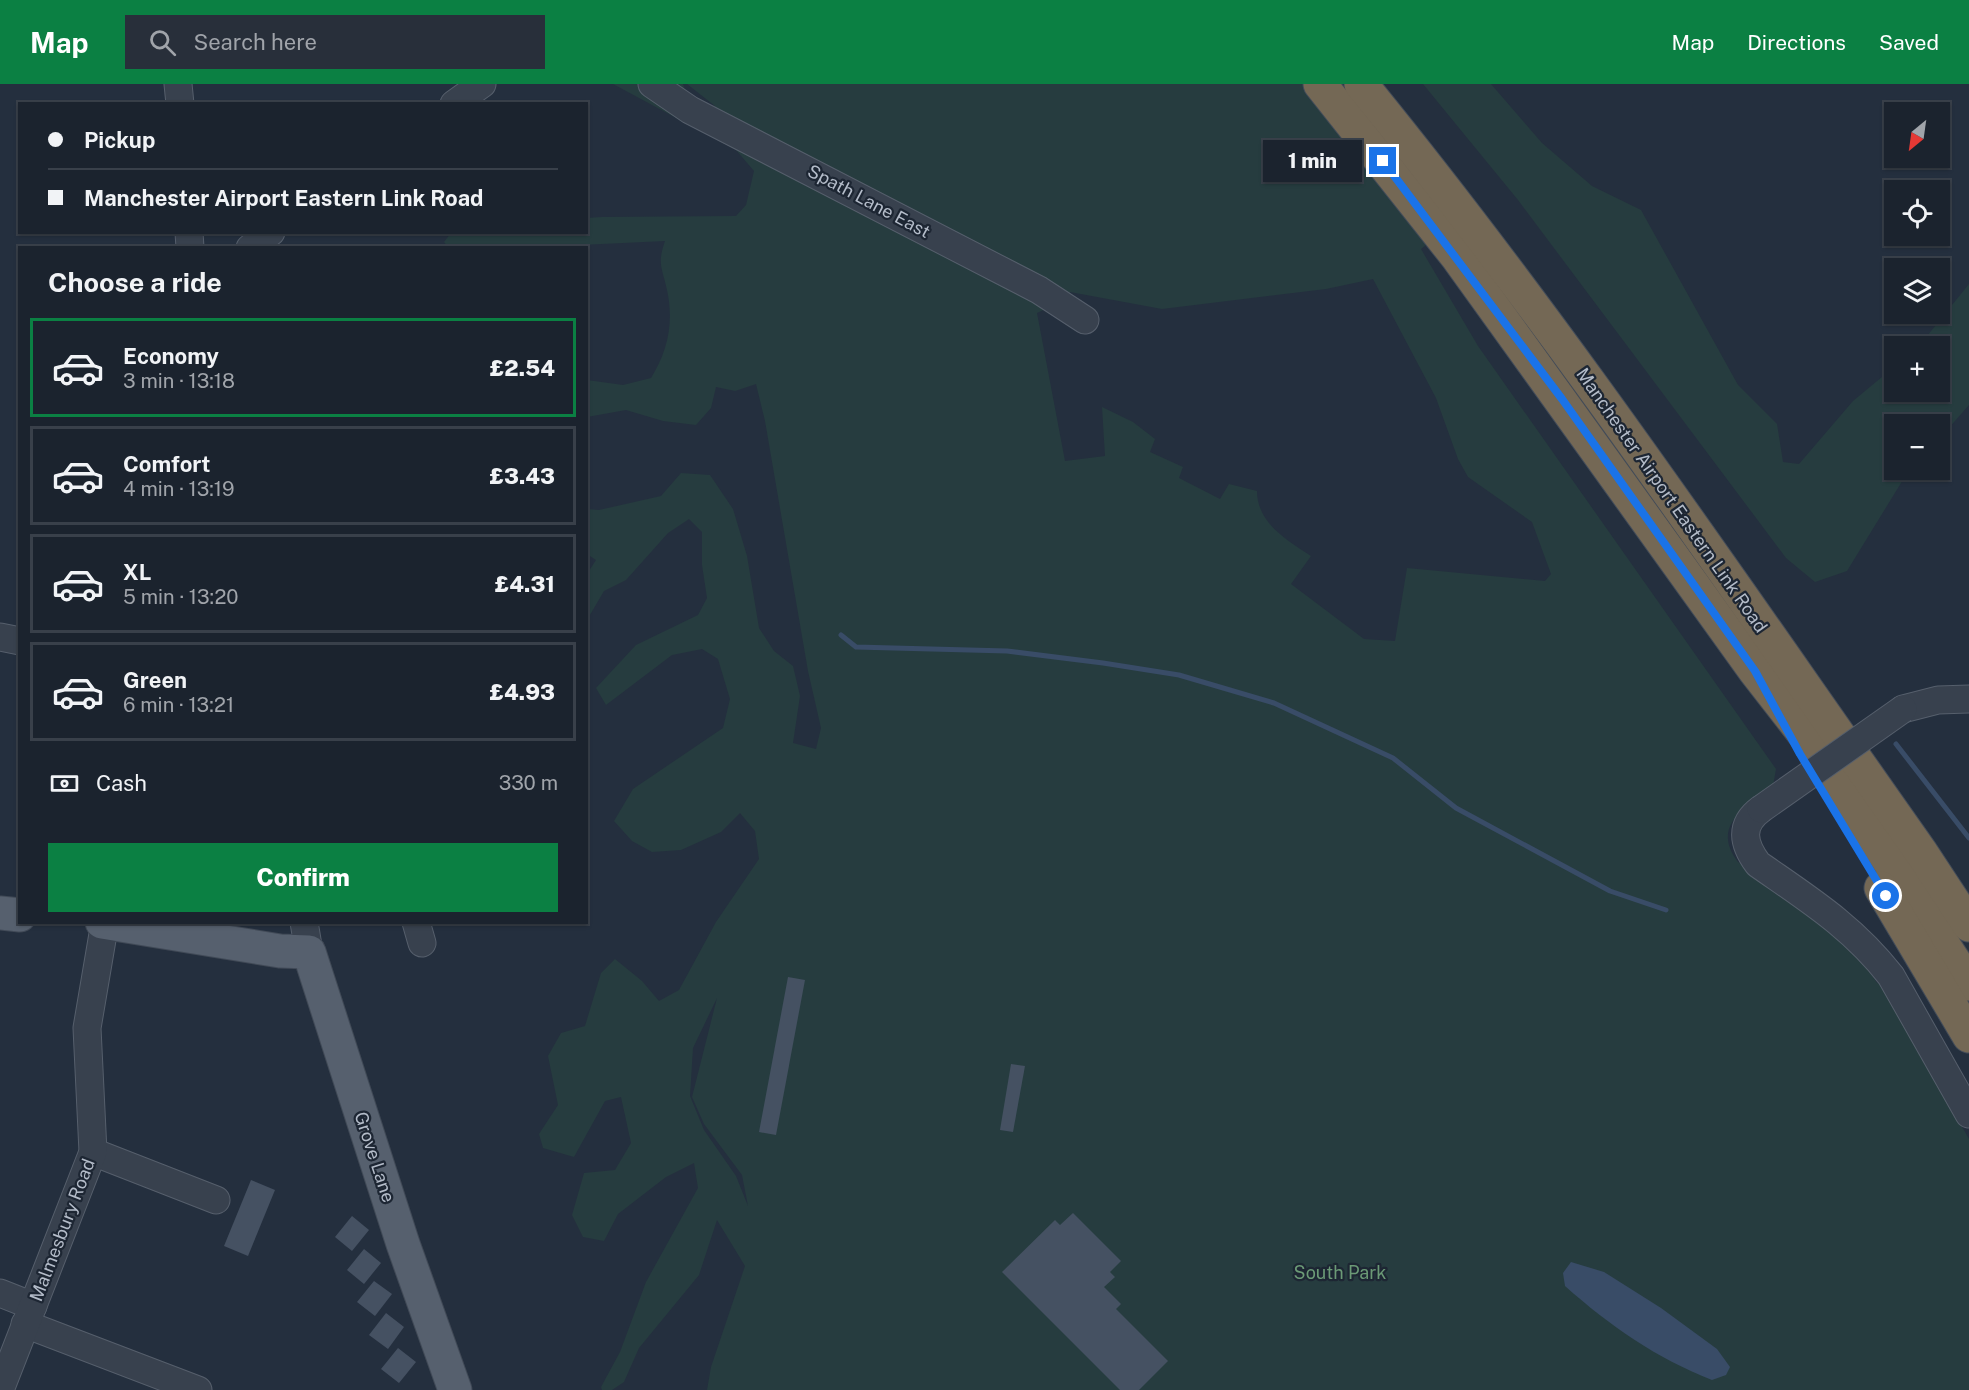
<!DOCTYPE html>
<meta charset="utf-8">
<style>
:root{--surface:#1b232e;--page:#282f3a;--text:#f1f3f6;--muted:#a0a4aa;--line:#39404a;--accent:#0b8043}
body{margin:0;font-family:"Public Sans",sans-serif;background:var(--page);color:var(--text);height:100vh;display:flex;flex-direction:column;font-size:22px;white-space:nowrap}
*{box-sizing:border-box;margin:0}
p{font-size:20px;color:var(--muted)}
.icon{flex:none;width:33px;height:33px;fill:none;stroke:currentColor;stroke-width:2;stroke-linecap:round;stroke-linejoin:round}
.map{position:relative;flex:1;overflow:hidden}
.panel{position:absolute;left:18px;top:162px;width:570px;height:678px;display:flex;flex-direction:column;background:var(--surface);border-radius:0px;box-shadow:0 2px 4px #0004,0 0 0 2px var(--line)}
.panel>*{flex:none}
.banner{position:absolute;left:18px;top:18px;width:570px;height:132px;border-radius:0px;box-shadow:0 2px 4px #0004,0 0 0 2px var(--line);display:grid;align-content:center;height:132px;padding:0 30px;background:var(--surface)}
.needle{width:39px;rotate:209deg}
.buttons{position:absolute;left:1884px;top:18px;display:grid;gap:12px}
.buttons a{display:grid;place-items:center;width:66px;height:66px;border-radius:0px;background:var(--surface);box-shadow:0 2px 4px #0004,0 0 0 2px var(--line);font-size:30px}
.end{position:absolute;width:27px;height:27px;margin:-14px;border:8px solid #1a73e8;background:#fff;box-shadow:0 0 0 3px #fff}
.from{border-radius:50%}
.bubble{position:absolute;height:42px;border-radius:0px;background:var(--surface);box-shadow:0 2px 4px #0004,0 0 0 2px var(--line);font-size:20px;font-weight:800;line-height:42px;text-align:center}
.banner b{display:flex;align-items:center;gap:21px;height:57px;font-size:22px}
.banner b+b{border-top:2px solid var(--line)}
.banner i{width:15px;height:15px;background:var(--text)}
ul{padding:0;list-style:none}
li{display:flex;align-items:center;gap:18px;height:99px;margin:0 12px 9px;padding:0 18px;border:3px solid var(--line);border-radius:0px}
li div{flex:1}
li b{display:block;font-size:22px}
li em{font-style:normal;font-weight:800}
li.selected{border-color:var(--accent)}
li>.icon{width:54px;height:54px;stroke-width:1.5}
h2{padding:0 30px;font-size:27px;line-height:72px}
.pay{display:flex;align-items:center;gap:15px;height:66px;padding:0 30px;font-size:22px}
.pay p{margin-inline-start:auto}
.primary-button{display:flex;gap:12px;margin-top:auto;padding:12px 30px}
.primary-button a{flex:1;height:69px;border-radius:0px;background:var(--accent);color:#fff;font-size:24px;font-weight:800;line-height:69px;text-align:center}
header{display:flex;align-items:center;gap:36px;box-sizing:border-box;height:84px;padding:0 30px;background:var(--accent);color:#fff}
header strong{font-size:28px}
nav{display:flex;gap:33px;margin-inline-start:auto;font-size:21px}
.search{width:420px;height:54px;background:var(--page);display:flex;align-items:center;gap:15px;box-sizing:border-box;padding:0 21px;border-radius:0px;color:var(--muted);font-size:22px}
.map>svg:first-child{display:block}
.green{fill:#263c3f;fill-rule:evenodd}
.water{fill:#394c67}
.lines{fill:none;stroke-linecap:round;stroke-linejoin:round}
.stream{stroke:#394c67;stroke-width:5}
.building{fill:#455162}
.minor-casing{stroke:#565f6c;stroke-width:29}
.major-casing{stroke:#414a57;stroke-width:35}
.highway-casing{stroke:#434c59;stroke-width:35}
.minor{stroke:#38414e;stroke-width:27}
.major{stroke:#56606e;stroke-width:33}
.highway{stroke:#746855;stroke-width:33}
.minor-bridge-casing{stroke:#565f6c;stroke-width:29;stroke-linecap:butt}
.minor-bridge{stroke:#38414e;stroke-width:27}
.route{stroke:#1a73e8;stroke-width:8}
.labels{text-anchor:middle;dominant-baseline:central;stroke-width:4.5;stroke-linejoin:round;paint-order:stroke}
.street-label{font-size:18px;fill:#b4bcc9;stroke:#1d2633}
.park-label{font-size:18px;fill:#6b9a76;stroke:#1d2633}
</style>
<header>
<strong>Map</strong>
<div class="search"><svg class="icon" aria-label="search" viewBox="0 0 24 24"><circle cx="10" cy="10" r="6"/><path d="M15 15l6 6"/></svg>Search here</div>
<nav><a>Map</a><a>Directions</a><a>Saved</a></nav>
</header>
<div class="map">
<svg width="1969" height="1306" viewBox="0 0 1969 1306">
<rect width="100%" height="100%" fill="#242f3e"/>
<g class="green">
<path d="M 613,0 L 683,0 L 689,17 L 707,28 L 715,22 L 687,0 L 1303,0 L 1431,157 L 1421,165 L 1478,262 L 1776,685 L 1773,702 C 1746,723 1710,741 1738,778 L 1848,855 L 1877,899 L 1881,900 L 1969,1055 L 1969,1306 L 707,1306 L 711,1283 L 745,1182 L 717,1136 L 699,1191 L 639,1264 L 624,1298 L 612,1306 L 602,1306 L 601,1303 L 620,1268 L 646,1198 L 698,1104 L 694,1079 L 666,1093 L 618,1130 L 604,1157 L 583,1153 L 572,1131 L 584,1089 L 615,1086 L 631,1059 L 621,1013 L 605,1017 L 574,1073 L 543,1064 L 539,1050 L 558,1021 L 548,972 L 561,949 L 585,942 L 601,889 L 615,875 L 642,897 L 659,917 L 679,906 L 716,838 L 759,775 L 755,747 L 740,729 L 721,748 L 681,766 L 652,768 L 632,757 L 614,737 L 633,705 L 723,644 L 730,615 L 718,575 L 702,565 L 672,571 L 606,621 L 596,604 L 636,561 L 698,531 L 707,514 L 702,481 L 702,448 L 689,435 L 668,449 L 626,496 L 604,507 L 587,536 L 587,490 L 596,476 L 587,470 L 587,425 L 599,426 L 661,412 L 681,389 L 710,391 L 733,425 L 747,472 L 759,544 L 774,567 L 793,582 L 800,612 L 793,659 L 816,665 L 821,644 L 808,587 L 765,337 L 756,300 L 735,307 L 716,303 L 711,324 L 696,341 L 663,337 L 626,326 L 587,333 L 587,296 L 623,301 L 651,294 C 668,267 674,238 667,206 C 662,183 657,180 665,157 L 517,164 L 448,163 L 444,158 L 451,149 L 586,148 L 587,134 L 602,133 L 736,132 L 746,121 L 754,87 L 736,66 ZM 1373,195 L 1436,314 L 1458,375 L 1468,393 L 1532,438 L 1551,490 L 1545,497 L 1407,484 L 1395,557 L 1364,555 L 1291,500 L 1311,472 C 1287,456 1257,439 1257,407 L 1229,400 L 1220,415 L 1179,394 L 1183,383 L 1150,368 L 1155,355 L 1133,338 L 1102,323 L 1105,372 L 1065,377 L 1037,229 L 1071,213 L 1070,208 L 1162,225 L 1326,205 ZM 717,914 L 692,1013 L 704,1040 L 742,1091 L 748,1122 L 736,1092 L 704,1046 L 690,1012 L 693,964 Z"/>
<path d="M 1423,0 L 1491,0 L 1542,59 L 1592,102 L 1641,126 L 1738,301 L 1777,340 L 1783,378 L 1799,380 L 1853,317 L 1894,283 L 1894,308 L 1940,308 L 1940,262 L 1919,262 L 1969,200 L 1969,321 L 1940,354 L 1940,340 L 1894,340 L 1894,386 L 1909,386 L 1847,487 L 1815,498 L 1786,474 L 1518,116 Z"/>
</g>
<path class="water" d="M 1571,1178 L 1604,1188 L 1661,1224 L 1717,1265 L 1730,1283 L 1726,1291 L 1712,1296 C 1656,1274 1610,1242 1565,1202 L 1563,1189 Z"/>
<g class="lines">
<g class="stream">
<path d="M 841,551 L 856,563 L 1007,567 L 1103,579 L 1179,591 L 1274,619 L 1393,674 L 1456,724 L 1610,807 L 1666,826"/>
<path d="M 1896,660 L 1969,754"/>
</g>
</g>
<g class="building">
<path d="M 788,893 L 805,896 L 776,1051 L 759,1048 Z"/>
<path d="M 1011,980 L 1025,982 L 1013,1048 L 1000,1046 Z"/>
<path d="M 251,1096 L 275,1106 L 248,1172 L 224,1162 Z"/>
<path d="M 1073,1129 L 1121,1177 L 1110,1188 L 1115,1193 L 1104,1203 L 1121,1220 L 1116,1225 L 1168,1277 L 1139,1306 L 1120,1306 L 1002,1188 L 1055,1136 L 1060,1141 Z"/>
<path d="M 352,1132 L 369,1146 L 352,1167 L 335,1153 Z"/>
<path d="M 364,1165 L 381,1179 L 364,1200 L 347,1186 Z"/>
<path d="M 374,1197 L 392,1210 L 375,1232 L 357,1218 Z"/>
<path d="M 386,1229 L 404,1243 L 388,1265 L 369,1251 Z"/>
<path d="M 398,1264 L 416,1278 L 399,1299 L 381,1285 Z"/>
</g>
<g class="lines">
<defs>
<g id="minor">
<path d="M 178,0 L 180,20"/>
<path d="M 652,0 L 690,26 L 1039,206 L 1085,236"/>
<path d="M 454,20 L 482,0"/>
<path d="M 189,148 L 190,164"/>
<path d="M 250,164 L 271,148"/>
<path d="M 0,553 L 20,557"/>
<path d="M 1903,625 L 1938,616 L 1969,615"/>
<path d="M 1761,725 C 1739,741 1743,760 1758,780 C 1808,815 1852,842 1891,892 L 1969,1030"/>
<path d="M 304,838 L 309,868"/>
<path d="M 416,838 L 422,859"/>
<path d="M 93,1068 L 216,1116"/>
<path d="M 0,1209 L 33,1222"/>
<path d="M 25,1240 L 198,1306"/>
<path d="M 0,1306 L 93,1068 L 87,944 L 105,838"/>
</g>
<g id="major">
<path d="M 0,829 L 20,831"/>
<path d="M 102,838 L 280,867 L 309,868 L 403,1160 L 455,1306"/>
</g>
<g id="highway">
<path d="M 1320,0 L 1458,174 L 1755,587 L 1815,664 L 1969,900"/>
<path d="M 1361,0 C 1561,245 1738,509 1921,768 L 1969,841"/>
<path d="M 1881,804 L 1969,952"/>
</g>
</defs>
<use href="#minor" class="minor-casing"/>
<use href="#major" class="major-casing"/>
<use href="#highway" class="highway-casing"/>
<use href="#minor" class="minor"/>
<use href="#major" class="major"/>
<use href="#highway" class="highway"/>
<defs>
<path id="minor-bridge" d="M 1761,725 L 1903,625"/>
</defs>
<use href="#minor-bridge" class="minor-bridge-casing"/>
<use href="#minor-bridge" class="minor-bridge"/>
</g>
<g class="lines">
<path class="route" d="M 1383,77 L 1562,315 L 1755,587 L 1800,670 L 1886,812"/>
</g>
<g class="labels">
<g class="street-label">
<text transform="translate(869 117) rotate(28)">Spath Lane East</text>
<text transform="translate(1672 416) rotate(55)">Manchester Airport Eastern Link Road</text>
<text transform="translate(375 1073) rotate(72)">Grove Lane</text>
<text transform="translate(62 1146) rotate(-69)">Malmesbury Road</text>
</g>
<g class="park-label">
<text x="1340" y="1188">South Park</text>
</g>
</g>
</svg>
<div class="buttons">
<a><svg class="needle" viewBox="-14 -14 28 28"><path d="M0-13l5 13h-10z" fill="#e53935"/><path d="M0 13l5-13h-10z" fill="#a0a4aa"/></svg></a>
<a><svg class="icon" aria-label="locate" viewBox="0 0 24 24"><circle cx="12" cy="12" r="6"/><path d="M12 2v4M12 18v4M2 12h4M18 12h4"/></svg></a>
<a><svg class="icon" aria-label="layers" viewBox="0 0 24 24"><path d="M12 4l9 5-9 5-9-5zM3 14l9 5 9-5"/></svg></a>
<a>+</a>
<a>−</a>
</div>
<i class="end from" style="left:1886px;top:812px"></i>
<i class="end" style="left:1383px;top:77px"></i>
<div class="bubble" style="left:1263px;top:56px;width:99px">1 min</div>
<div class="banner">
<b><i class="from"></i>Pickup</b>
<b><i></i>Manchester Airport Eastern Link Road</b>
</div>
<section class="panel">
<h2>Choose a ride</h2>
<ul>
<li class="selected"><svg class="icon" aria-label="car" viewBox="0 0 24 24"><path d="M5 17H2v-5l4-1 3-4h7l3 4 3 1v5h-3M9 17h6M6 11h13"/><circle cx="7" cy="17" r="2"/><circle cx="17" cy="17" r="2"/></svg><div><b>Economy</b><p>3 min · 13:18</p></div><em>£2.54</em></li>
<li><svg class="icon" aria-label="car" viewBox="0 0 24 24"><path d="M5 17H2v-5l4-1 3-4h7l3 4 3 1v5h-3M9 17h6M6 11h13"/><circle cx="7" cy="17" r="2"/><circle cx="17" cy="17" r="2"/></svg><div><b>Comfort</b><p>4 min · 13:19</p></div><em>£3.43</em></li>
<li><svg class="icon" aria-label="car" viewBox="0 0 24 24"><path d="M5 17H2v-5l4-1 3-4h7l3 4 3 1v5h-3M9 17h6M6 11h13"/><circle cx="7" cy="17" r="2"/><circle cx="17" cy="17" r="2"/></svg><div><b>XL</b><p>5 min · 13:20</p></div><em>£4.31</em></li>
<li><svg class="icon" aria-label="car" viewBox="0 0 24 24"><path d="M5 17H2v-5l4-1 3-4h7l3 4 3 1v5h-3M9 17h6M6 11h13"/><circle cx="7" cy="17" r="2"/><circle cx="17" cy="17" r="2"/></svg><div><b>Green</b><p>6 min · 13:21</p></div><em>£4.93</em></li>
</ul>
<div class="pay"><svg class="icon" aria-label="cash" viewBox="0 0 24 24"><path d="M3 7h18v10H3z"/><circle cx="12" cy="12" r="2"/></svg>Cash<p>330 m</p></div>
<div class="primary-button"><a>Confirm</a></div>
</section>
</div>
